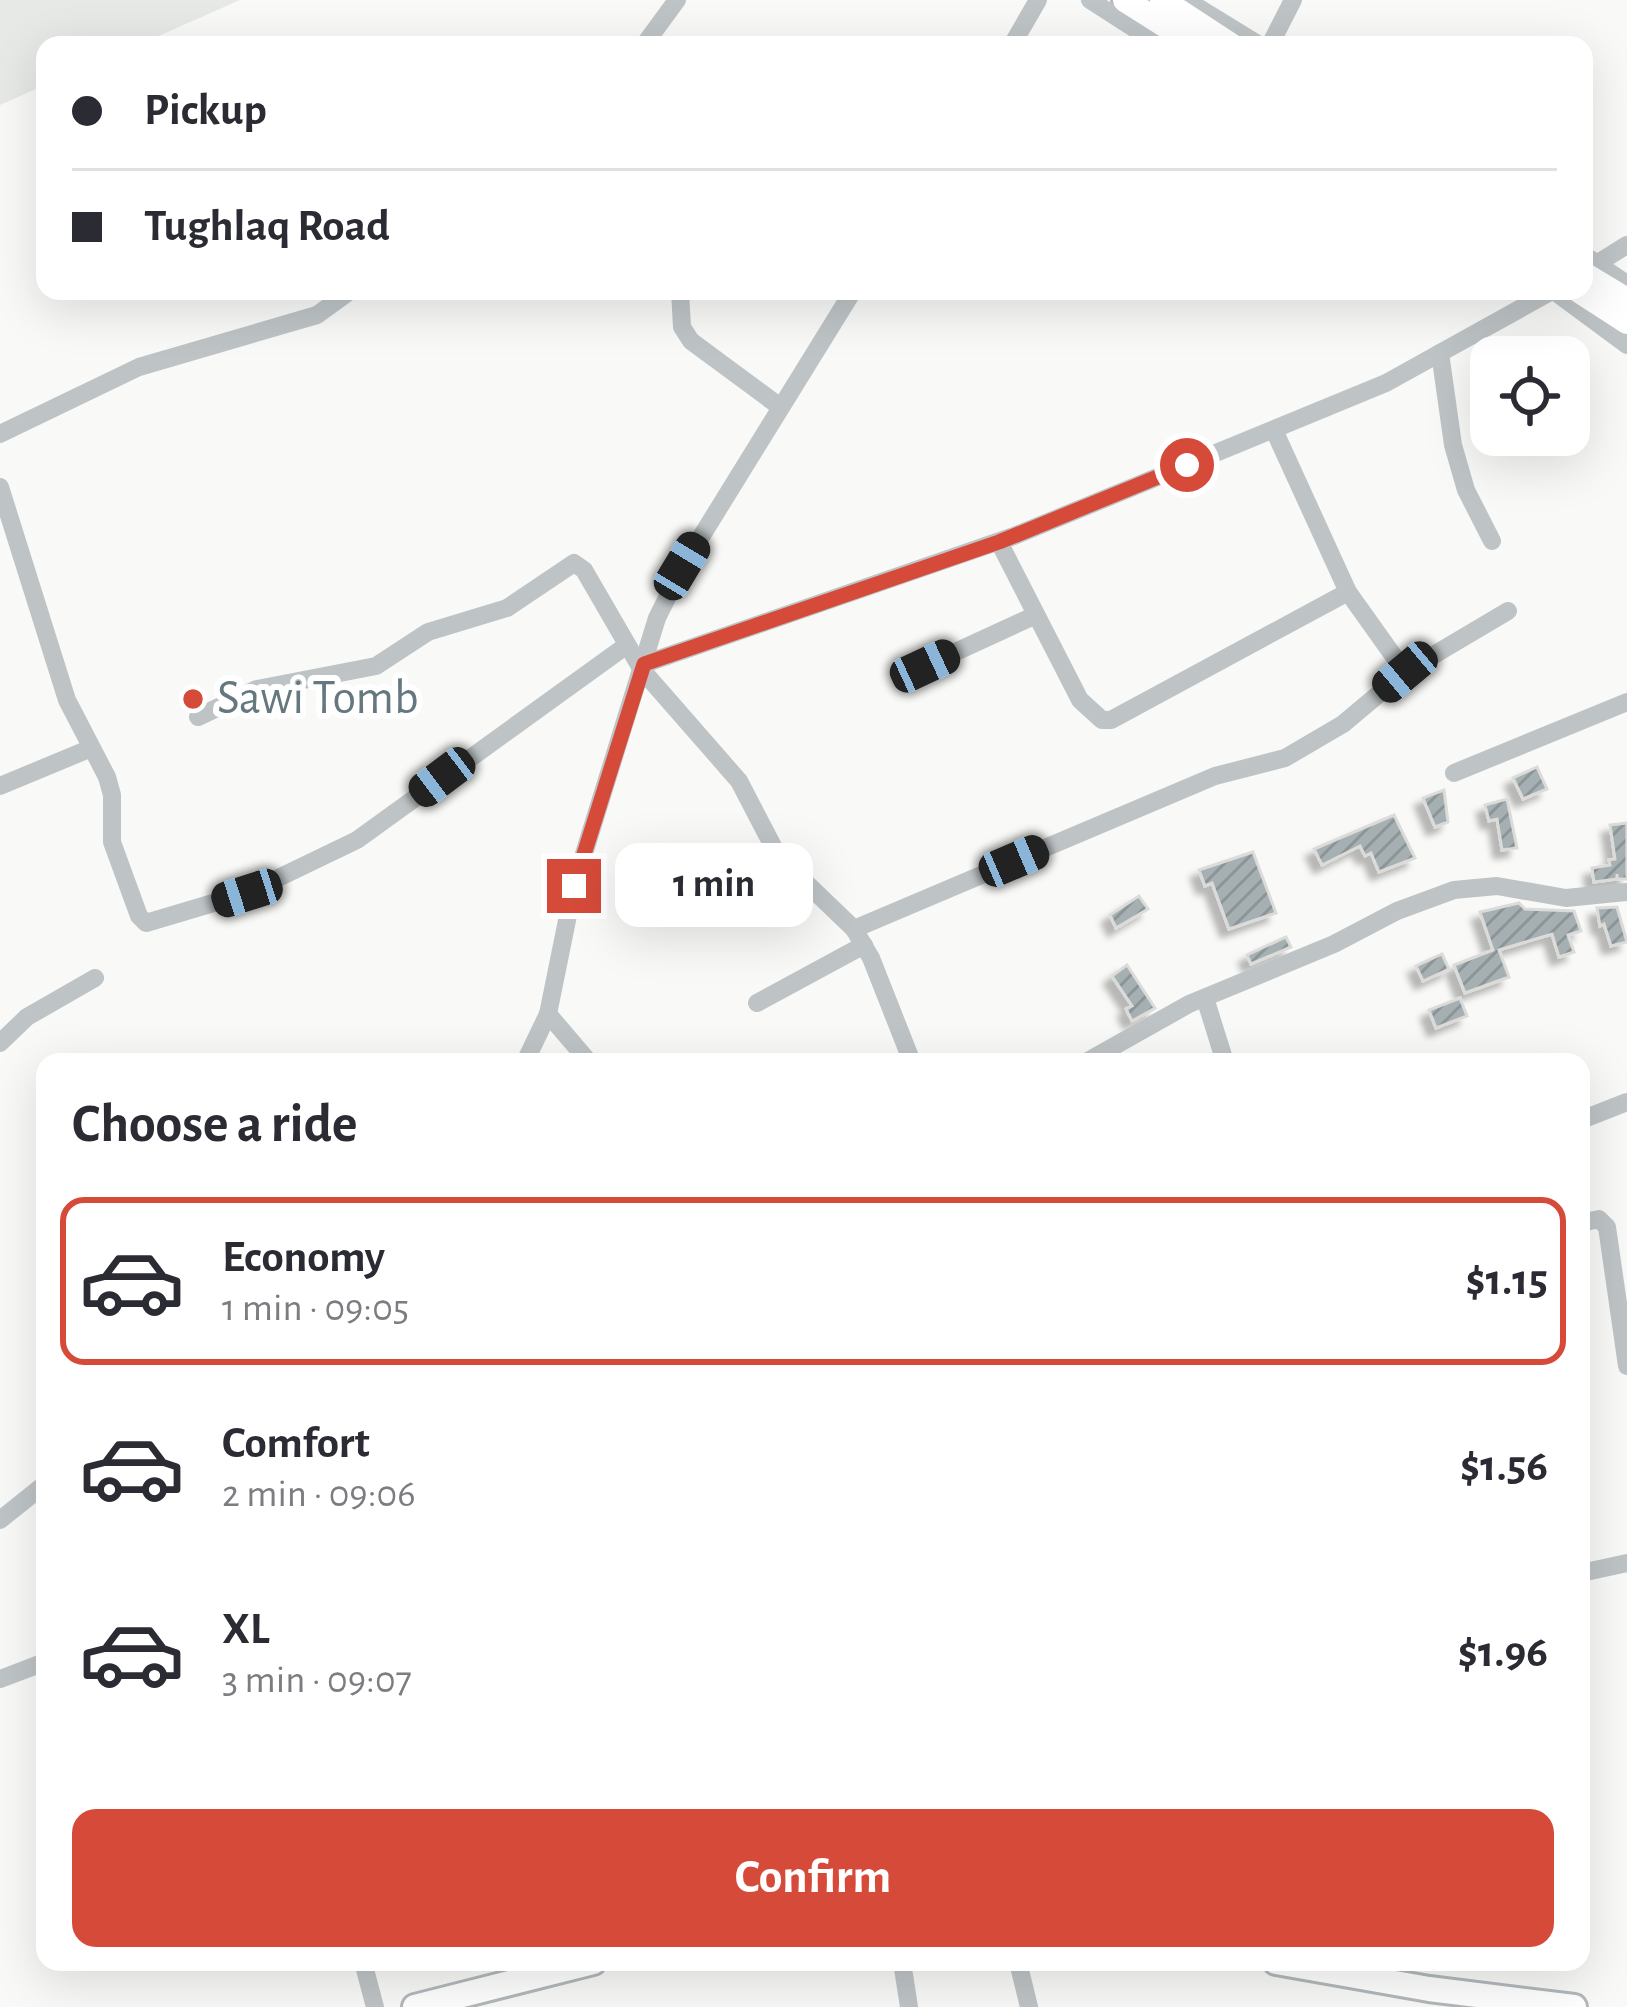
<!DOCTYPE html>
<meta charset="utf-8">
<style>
:root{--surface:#fff;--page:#f2f2f3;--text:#2b2b33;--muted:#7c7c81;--line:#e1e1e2;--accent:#d64a3a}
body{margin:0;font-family:"Alegreya Sans",sans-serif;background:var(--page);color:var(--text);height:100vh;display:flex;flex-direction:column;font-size:45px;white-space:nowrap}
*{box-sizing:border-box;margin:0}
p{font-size:39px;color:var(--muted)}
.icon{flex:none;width:66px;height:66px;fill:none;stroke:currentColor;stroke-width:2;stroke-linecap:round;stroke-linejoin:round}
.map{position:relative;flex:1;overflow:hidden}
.panel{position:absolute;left:36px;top:1053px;width:1554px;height:918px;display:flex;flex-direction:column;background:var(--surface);border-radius:24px;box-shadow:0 12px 48px #0002}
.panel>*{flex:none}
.hud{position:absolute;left:36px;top:36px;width:1557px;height:264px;border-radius:24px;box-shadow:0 12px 48px #0002;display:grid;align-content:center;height:264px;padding:0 36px;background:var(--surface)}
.fabs{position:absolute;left:1470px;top:336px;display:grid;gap:24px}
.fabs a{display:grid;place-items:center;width:120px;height:120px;border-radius:24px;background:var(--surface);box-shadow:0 12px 48px #0002;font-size:60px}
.end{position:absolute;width:54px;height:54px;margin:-27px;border:15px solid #d64a3a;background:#fff;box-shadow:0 0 0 6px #fff}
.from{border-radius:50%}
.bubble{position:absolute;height:84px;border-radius:24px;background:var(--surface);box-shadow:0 12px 48px #0002;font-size:39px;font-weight:600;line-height:84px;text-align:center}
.car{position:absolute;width:36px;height:72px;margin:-36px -18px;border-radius:15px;box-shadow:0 0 9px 3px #0007;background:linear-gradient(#222 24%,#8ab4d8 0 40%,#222 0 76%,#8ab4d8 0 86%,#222 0)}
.hud b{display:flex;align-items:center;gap:42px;height:114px;font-size:45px}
.hud b+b{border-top:3px solid var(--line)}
.hud i{width:30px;height:30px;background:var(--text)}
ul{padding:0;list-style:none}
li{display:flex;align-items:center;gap:36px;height:168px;margin:0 24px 18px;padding:0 12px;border:6px solid transparent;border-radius:24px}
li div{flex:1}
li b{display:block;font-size:45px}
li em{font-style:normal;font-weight:600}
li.on{border-color:var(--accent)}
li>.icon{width:108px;height:108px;stroke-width:1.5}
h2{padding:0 36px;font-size:54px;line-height:144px}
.cta{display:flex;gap:24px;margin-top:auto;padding:24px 36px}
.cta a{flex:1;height:138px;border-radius:24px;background:var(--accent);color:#fff;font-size:48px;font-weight:600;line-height:138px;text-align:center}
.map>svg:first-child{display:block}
.built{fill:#e7e9e7}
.building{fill:url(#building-hatch);stroke:#dbdbd9;stroke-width:3;filter:url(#shadow)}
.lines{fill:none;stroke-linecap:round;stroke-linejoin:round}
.major-casing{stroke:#b2b8bb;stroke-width:30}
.minor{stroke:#bec4c6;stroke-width:18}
.major{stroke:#fff;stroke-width:24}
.route{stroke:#d64a3a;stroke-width:15}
.poi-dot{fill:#d64a3a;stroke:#fff;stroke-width:4.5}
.labels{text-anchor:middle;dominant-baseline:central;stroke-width:12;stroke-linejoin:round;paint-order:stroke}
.poi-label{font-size:48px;fill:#66787f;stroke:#fff;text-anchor:start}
</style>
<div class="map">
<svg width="1627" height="2007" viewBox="0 0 1627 2007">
<defs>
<pattern id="building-hatch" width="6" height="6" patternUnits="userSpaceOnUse" patternTransform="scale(3)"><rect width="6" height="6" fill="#a6b0b3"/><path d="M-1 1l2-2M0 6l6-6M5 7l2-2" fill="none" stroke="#8b9497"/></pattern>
<filter id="shadow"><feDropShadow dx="-8" dy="8" stdDeviation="3" flood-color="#0004"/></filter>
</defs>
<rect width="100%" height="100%" fill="#f9f9f7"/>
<path class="built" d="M 0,0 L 240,0 L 138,45 L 45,45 L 45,85 L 0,105 Z"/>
<g class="building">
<path d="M 1537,767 L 1547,789 L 1523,799 L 1513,778 Z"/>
<path d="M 1444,790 L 1448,822 L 1435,827 L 1423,798 Z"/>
<path d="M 1507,799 L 1517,848 L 1502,850 L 1497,819 L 1489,821 L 1485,805 Z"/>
<path d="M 1394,815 L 1415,858 L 1379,872 L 1371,853 L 1365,856 L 1360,846 L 1322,865 L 1314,849 Z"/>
<path d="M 1627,823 L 1627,879 L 1617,879 L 1617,874 L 1617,879 L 1594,882 L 1592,868 L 1610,865 L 1609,860 L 1615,859 L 1610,825 Z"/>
<path d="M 1253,852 L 1276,913 L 1229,929 L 1212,883 L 1205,886 L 1199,870 Z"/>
<path d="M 1139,896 L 1148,909 L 1116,928 L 1110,915 Z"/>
<path d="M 1519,903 L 1525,909 L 1574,911 L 1581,931 L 1568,935 L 1574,952 L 1559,957 L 1552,934 L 1499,950 L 1509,977 L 1465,993 L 1454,965 L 1493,950 L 1480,912 Z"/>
<path d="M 1617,907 L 1627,942 L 1611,946 L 1604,924 L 1600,926 L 1597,908 Z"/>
<path d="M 1286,937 L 1291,947 L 1251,964 L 1247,955 Z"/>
<path d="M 1442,954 L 1449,969 L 1423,981 L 1416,966 Z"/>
<path d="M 1127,965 L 1155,1008 L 1132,1021 L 1126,1009 L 1132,1006 L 1112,976 Z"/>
<path d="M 1460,998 L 1467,1016 L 1436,1028 L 1429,1010 Z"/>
</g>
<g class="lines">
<defs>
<g id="major">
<path d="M 1125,0 L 1196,45"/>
<path d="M 1162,0 L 1231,45"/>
<path d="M 1584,274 L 1627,300"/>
<path d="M 1579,291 L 1627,322"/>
<path d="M 1276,1962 L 1429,1989 L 1574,2007"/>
<path d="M 415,2007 L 593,1962"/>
</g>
</defs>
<use href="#major" class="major-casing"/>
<g class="minor">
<path d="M 1090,0 L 1160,45"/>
<path d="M 1186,0 L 1259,45"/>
<path d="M 644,45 L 677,0"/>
<path d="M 1012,45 L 1038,0"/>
<path d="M 1270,45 L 1293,0"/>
<path d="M 1584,255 L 1627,284"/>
<path d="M 1590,268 L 1627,245"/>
<path d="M 680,291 L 682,327 L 691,341 L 779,406"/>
<path d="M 1554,291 L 1627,345"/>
<path d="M 1440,353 L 1453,445 L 1466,490 L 1492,541"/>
<path d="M 1274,430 L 1348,592 L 1405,672"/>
<path d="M 0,434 L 139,367 L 317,315 L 350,291"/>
<path d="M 0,487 L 67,700 L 107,777 L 112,795 L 112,842 L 139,916 L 146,923 L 247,893 L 357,840 L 627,645"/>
<path d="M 999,542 L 1080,700 L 1102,720 L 1111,720 L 1348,592"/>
<path d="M 644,664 L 1014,536 L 1386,383 L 1552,291"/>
<path d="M 925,666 L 1036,615"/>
<path d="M 198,717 L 257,689 L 376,666 L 428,632 L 507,608 L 574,563 L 584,570 L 642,670 L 739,781 L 778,856 L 854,929 L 871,958 L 912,1062"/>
<path d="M 1454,773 L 1627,702"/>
<path d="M 0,786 L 89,749"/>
<path d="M 854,929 L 1215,776 L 1285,758 L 1343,724 L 1405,672 L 1508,611"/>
<path d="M 1205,998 L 1225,1062"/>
<path d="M 757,1003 L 864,945"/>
<path d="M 548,1014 L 589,1062"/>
<path d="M 0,1043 L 27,1017 L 95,978"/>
<path d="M 525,1062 L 548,1014 L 574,886 L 657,618 L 683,566 L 853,291"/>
<path d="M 1086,1062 L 1189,1004 L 1334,944 L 1397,911 L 1454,890 L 1497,886 L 1566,898 L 1627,892"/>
<path d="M 1581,1120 L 1627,1102"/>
<path d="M 1581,1223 L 1599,1219 L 1607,1227 L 1627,1366"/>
<path d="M 0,1520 L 45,1484"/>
<path d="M 1581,1573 L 1627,1563"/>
<path d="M 0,1679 L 45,1662"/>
<path d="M 363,1962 L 375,2007"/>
<path d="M 902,1962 L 909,2007"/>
<path d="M 1018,1962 L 1029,2007"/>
</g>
<use href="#major" class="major"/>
</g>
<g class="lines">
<path class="route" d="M 574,886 L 644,664 L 999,542 L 1187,465"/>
</g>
<circle class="poi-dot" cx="193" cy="699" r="12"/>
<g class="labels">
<g class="poi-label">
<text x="217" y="699">Sawi Tomb</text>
</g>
</g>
</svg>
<div class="fabs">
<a><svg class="icon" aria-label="locate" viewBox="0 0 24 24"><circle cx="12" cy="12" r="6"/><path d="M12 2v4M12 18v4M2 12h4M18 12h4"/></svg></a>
</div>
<i class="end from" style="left:1187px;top:465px"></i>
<i class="end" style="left:574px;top:886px"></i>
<div class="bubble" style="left:615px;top:843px;width:198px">1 min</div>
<i class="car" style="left:682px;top:566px;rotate:31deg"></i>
<i class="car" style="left:925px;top:666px;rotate:65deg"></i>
<i class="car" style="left:1405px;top:672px;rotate:230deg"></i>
<i class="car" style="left:442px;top:777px;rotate:233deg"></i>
<i class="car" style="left:1014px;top:861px;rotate:67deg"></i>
<i class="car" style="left:247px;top:893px;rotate:252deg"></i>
<div class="hud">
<b><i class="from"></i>Pickup</b>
<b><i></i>Tughlaq Road</b>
</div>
<section class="panel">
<h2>Choose a ride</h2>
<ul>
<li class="on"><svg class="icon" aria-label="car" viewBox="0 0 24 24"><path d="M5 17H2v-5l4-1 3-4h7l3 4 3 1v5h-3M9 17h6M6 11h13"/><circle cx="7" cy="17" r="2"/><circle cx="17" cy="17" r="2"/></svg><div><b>Economy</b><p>1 min · 09:05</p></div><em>$1.15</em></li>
<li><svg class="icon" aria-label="car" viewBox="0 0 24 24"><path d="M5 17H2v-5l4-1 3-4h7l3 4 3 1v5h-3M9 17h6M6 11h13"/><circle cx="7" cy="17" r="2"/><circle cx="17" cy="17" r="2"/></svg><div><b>Comfort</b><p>2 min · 09:06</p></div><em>$1.56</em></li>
<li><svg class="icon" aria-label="car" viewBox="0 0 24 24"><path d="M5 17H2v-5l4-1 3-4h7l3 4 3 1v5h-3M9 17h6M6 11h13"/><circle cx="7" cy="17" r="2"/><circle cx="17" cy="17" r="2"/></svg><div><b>XL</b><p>3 min · 09:07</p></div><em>$1.96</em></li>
</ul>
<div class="cta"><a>Confirm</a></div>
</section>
</div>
